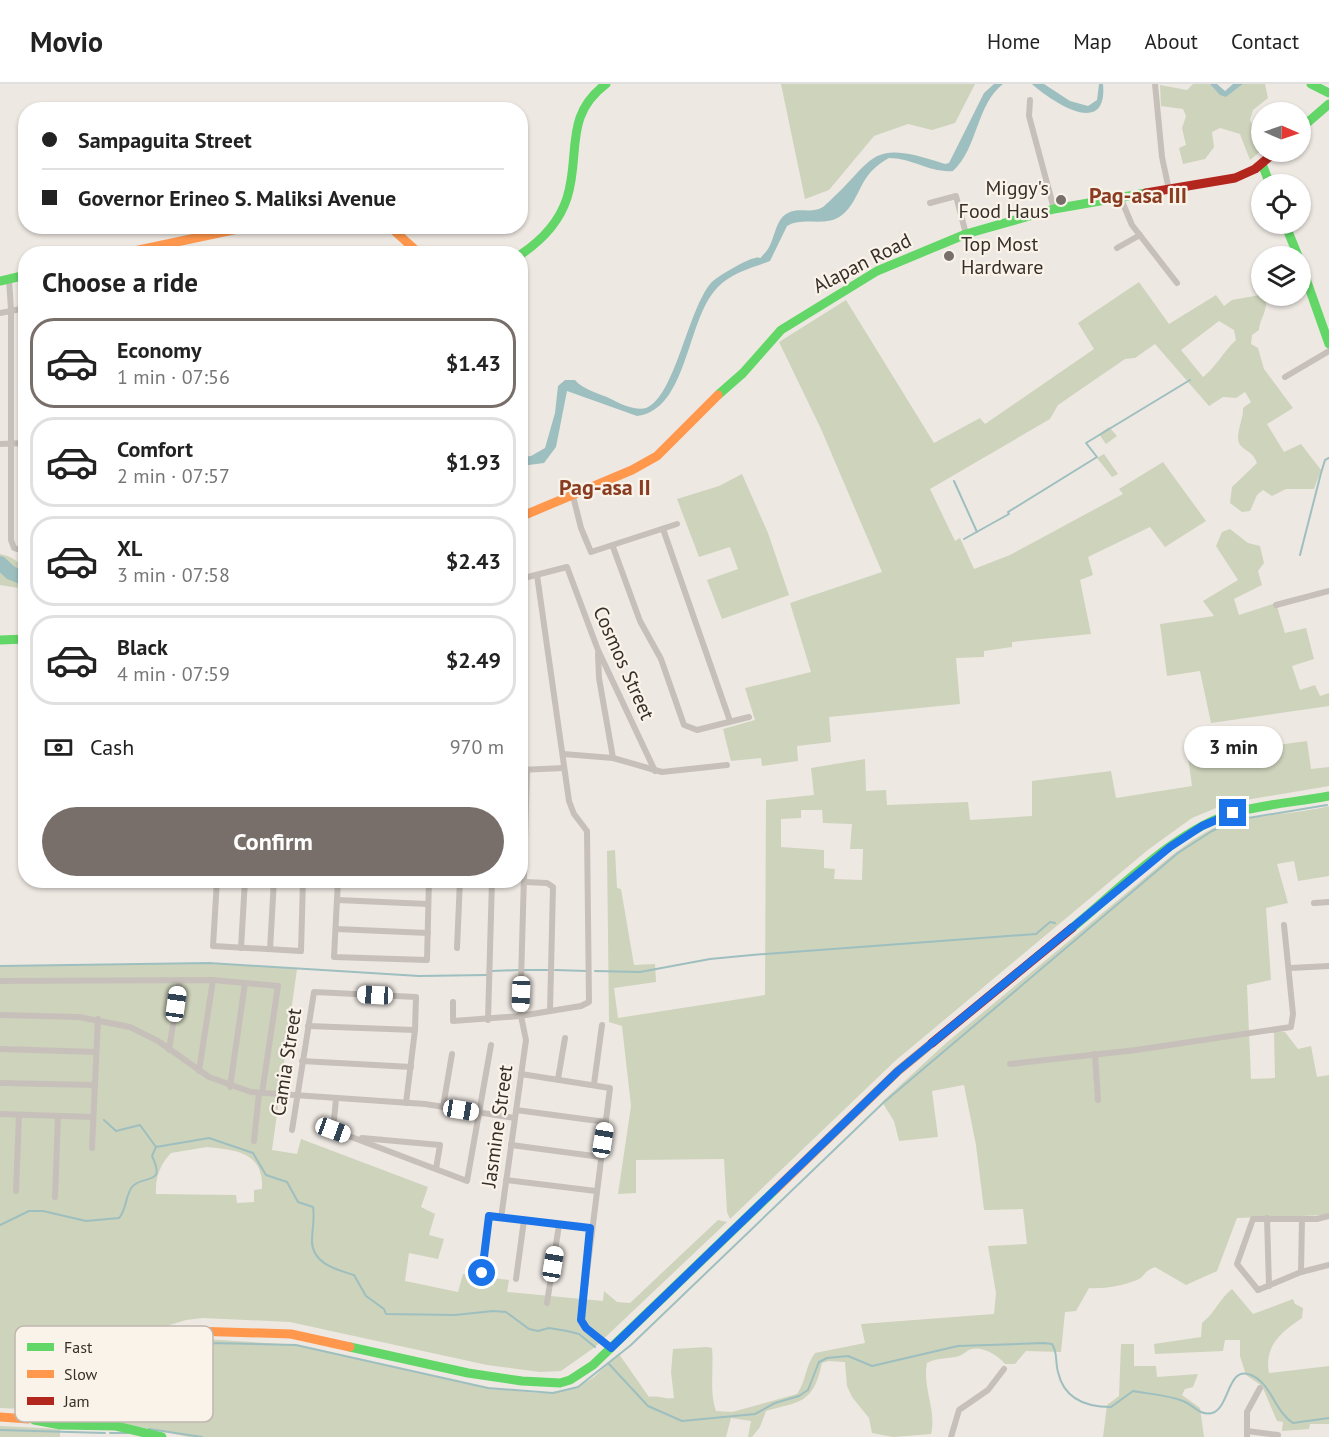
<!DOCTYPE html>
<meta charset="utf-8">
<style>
:root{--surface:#fff;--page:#f2f2f2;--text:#222;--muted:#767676;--line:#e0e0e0;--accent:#786f6a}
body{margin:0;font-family:"PT Sans",sans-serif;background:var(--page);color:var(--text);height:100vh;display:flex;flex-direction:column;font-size:22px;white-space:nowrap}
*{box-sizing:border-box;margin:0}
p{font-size:20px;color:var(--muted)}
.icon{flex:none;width:33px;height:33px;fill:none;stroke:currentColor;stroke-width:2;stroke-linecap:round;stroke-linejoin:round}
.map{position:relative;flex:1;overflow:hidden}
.side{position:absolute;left:18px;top:162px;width:510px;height:642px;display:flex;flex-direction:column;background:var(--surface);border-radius:24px;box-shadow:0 2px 4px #0004}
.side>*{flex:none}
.hud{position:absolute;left:18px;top:18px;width:510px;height:132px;border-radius:24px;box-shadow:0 2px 4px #0004;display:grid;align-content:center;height:132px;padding:0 24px;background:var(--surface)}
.needle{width:39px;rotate:92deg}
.fabs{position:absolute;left:1251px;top:18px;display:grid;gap:12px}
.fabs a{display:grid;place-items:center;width:60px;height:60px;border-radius:50%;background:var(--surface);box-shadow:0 2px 4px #0004;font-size:30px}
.end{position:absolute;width:27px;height:27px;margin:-14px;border:8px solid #1a73e8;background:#fff;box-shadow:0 0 0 3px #fff}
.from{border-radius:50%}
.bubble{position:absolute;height:42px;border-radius:21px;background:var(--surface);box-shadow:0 2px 4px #0004;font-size:20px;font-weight:700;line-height:42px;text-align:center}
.car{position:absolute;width:18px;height:36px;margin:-18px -9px;border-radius:8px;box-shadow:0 0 4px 2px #0007;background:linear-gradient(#fff 24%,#345 0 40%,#fff 0 76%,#345 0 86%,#fff 0)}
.hud b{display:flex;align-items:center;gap:21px;height:57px;font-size:22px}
.hud b+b{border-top:2px solid var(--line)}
.hud i{width:15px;height:15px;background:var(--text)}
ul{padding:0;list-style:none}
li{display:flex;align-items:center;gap:18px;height:90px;margin:0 12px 9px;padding:0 12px;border:3px solid var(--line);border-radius:24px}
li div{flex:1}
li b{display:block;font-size:22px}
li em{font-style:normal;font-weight:700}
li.on{border-color:var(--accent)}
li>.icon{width:54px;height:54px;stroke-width:1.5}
h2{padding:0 24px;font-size:27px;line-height:72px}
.pay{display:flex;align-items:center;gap:15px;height:66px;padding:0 24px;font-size:22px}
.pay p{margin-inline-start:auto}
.action{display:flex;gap:12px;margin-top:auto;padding:12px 24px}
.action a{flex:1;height:69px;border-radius:36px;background:var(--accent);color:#fff;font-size:24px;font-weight:700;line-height:69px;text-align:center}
header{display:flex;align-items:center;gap:36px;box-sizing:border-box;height:84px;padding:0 30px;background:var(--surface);border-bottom:2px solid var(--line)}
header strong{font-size:28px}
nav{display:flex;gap:33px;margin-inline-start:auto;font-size:21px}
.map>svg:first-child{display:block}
.green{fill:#ced3bc;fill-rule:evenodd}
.water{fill:#9ebfbf}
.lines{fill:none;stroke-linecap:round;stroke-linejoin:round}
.stream{stroke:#9ebfbf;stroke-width:2}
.river{stroke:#9ebfbf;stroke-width:14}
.street{stroke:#c7c0ba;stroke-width:6}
.fast{stroke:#63d668;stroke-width:9}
.slow{stroke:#ff974d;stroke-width:9}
.jam{stroke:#b3261e;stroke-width:9}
.route{stroke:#1a73e8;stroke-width:8}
.poi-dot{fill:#786f6a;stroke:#faf3ea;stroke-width:2}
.labels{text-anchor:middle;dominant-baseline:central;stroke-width:4.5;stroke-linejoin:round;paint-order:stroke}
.poi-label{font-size:20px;fill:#382e29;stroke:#faf3ea;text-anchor:end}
.street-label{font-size:20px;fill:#382e29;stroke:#faf3ea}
.quarter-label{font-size:22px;font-weight:bold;fill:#893c20;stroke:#faf3ea}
.key{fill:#faf3ea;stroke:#c0b8b0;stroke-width:1.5}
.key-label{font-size:16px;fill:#382e29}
</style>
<header>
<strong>Movio</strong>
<nav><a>Home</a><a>Map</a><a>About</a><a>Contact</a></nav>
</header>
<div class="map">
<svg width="1329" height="1353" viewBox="0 0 1329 1353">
<rect width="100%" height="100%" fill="#eee8e2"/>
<g class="green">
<path d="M 781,0 L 975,0 L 955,39 L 932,46 L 908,40 L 874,52 L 829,106 L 805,115 Z"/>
<path d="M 1193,0 L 1210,0 L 1226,13 L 1243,0 L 1265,0 L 1268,14 L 1253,26 L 1250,36 L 1261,60 L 1261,67 L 1250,76 L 1240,50 L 1220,44 L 1212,48 L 1214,63 L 1205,75 L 1183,80 L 1179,64 L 1186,61 L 1182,44 L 1186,32 L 1183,25 L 1161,22 L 1160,1 L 1187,6 Z"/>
<path d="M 1139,198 L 1169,240 L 1216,211 L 1224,222 L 1232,216 L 1260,211 L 1266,216 C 1267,229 1260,234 1259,246 L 1252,251 L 1251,260 L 1258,264 L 1264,285 L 1293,324 L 1267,340 L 1284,368 L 1301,360 L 1321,386 L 1314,405 L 1286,405 L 1272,412 L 1263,406 L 1257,411 L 1250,427 L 1242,428 L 1230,419 L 1232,403 L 1257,379 C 1253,368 1248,369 1241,362 C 1233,354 1244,335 1243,324 L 1251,318 L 1245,308 L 1236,314 L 1223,313 L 1209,322 L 1155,260 L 1135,274 L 1125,275 L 1058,321 L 1050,335 L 930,405 L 955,457 L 960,454 L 974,485 L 1010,471 L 1123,410 L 1119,405 L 1163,378 L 1206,437 L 1165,463 L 1150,443 L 1088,473 L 1093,491 L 1080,496 L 1091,550 L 1012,558 L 1012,563 L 984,567 L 984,573 L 956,574 L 960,620 L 829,633 L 831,658 L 797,662 L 798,677 L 762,682 L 761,674 L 731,677 L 723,645 L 755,636 L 745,604 L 811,588 L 790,519 L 882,488 L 821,345 L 779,258 L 846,216 L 934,359 L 980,334 L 985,340 L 1094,265 L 1078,239 ZM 1219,237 L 1234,246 L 1236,256 C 1223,268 1217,282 1203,293 L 1181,266 Z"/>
<path d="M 1109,343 L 1117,352 L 1106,360 L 1099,350 Z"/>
<path d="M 1104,370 L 1118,390 L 1112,393 L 1097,374 Z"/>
<path d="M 742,390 L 768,449 L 789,511 L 722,535 L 707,496 L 738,485 L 730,463 L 699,473 L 677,415 L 719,402 Z"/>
<path d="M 1230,445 L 1248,459 L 1260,462 L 1264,479 L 1258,487 L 1262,501 L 1234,515 L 1239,531 L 1276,519 L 1285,549 L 1306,544 L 1314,575 L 1292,582 L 1300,606 L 1315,601 L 1320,612 L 1329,609 L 1329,622 L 1211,639 L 1200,587 L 1167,592 L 1160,540 L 1214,532 L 1203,517 L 1238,496 L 1216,462 L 1222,448 Z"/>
<path d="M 0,470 C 21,475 26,485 25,505 L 0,501 Z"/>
<path d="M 1307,657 L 1311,685 L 1329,683 L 1329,702 L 1228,719 L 1192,734 L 1149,765 L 895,977 L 730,1135 L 727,1128 L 724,1075 L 636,1076 L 636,1109 L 618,1110 L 631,1022 L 622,942 L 609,938 L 607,767 L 615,766 L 617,804 L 621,805 L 634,881 L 655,880 L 656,898 L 614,904 L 618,934 L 765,911 L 766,716 L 814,711 L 811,684 L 865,675 L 866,707 L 886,706 L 887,721 L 968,718 L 970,736 L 1032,732 L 1032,697 L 1111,687 L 1116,714 L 1192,702 L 1188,673 ZM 801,726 L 822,726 L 823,739 L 852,740 L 850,765 L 863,765 L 862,796 L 834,795 L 835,785 L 824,784 L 824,766 L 781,763 L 781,735 L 801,734 Z"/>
<path d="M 1329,722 L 1329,792 L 1298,797 L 1294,777 L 1277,780 L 1288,819 L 1266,824 L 1271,896 L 1247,901 L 1251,995 L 1275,994 L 1274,947 L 1285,948 L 1298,965 L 1311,962 L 1317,993 L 1329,991 L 1329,1131 L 1237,1134 L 1217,1187 L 1186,1201 L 1155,1183 C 1143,1187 1145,1193 1137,1196 C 1122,1202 1104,1205 1089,1204 L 1076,1227 L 1065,1228 L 1061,1268 L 1026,1267 L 1015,1280 L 1005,1280 C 999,1272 983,1262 972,1265 C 967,1266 964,1270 959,1272 C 949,1275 939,1273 927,1279 C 922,1303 937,1327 931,1350 L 893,1353 L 872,1349 L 869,1334 L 852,1313 L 847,1302 L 845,1278 L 828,1277 L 822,1279 C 813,1320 801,1317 766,1327 L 760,1343 L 752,1353 L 748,1353 L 751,1337 L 731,1334 L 726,1353 L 189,1353 L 92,1333 L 72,1337 L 67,1335 L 162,1267 L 205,1255 L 296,1261 L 488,1304 L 537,1309 L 565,1307 L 578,1303 L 594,1293 L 619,1270 L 649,1313 C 659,1311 666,1316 674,1314 L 671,1288 L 673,1265 L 707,1263 L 712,1264 C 714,1286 709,1307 716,1327 L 732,1328 L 797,1310 C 806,1298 805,1282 815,1269 L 865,1259 L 861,1240 L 994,1230 L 996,1209 L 988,1162 L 1027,1160 L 1023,1125 L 984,1126 L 976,1061 L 964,1001 L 932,1007 L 938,1053 L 899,1057 L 894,1037 L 882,1018 L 945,960 L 1171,772 C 1186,761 1201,749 1219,742 C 1251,730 1294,731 1329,722 Z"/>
<path d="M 210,879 L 297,885 L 272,1066 L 297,1070 L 301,1055 L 428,1103 L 421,1123 L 435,1130 L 429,1151 L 444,1155 L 438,1175 L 409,1169 L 405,1197 L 458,1208 L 463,1190 L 509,1196 L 507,1208 L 603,1217 L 604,1207 L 617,1218 L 630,1219 L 718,1136 L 727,1138 L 595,1263 L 561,1287 L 540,1288 L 487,1281 L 290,1238 L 203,1234 L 186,1236 L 150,1247 L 51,1318 L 23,1325 L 0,1324 L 0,882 ZM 207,1063 C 236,1066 264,1068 262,1105 L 254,1106 L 254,1118 L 237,1119 L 236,1111 L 156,1110 C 155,1095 160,1080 171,1069 Z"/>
<path d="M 1232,1205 L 1253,1230 L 1293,1215 L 1295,1220 L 1303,1224 L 1302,1234 C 1281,1248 1264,1262 1269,1289 L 1329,1282 L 1329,1340 L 1310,1340 L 1309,1345 L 1282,1347 L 1283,1338 L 1277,1337 L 1262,1302 L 1246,1291 L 1240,1272 L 1240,1256 L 1225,1256 L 1223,1267 L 1155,1270 L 1154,1260 L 1201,1253 L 1202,1239 C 1215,1229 1219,1215 1232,1205 Z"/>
<path d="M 1121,1260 L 1134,1260 L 1134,1282 L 1156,1282 L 1157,1293 L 1198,1290 L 1193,1303 L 1185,1305 L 1182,1311 L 1200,1324 L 1204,1353 L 1103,1353 L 1107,1321 L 1119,1312 Z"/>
<path d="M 0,1342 L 60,1345 L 60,1353 L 0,1353 Z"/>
</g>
<g class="water">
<path d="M 994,0 L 1003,0 C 976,21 978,64 953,87 C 930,89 912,74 889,74 C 857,91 862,115 842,131 C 826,144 804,132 787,142 L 770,177 C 752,184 732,188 717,204 C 686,236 688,326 637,332 L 567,307 L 556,363 L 544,379 L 521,382 L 521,373 L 531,372 L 545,364 L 555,329 L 558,302 L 565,296 L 575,296 C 583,306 599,309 611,315 C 620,320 636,327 646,324 C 675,313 688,225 711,199 C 716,193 747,175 755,174 C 762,172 758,177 763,171 C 776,160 773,136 788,129 C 799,123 812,130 823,123 C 877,76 865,53 945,80 L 949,79 L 984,9 Z"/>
<path d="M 1032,0 L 1044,0 L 1070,17 L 1088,22 L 1097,16 L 1099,0 L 1103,0 C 1108,55 1052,18 1032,0 Z"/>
<path d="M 1210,0 L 1217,0 L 1225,7 L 1233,0 L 1243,0 L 1226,13 L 1220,11 Z"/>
</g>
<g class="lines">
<g class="stream">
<path d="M 954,397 L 977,448"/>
<path d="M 964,455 L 1009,430 L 1008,428 L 1097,373 L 1086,359 L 1190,296"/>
<path d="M 1300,471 L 1321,389 L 1325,376 L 1329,374"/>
<path d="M 0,882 L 209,879 L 419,892 L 487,891"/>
<path d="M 524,886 L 549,886"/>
<path d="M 555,886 L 587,887"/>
<path d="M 492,887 L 520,886"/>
<path d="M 595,887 L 640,888 L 710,875 L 752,871 L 1036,850 L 1050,838 L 1055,839"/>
<path d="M 104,1036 L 116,1047 L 140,1041 L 156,1063"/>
<path d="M 0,1141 L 29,1127 L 43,1127 L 86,1137 L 119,1134 C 127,1125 125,1112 132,1103 C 142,1090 167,1103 152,1072 L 156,1063 L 209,1054 L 253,1069 L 266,1091 L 287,1098 L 298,1118 L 313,1123 C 315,1135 312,1145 312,1157 C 312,1180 338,1186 354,1191 L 366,1212 L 384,1225 L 386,1230 L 455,1231 L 493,1227 L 506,1228 L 529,1245 L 538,1247 L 549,1244 L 567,1247 L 579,1250 L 595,1263"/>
<path d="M 173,1263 L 209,1259 L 296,1261 L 488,1304 L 553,1309 L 578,1303 L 631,1261 L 883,1019 L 1178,769 L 1212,747 L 1236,736 L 1327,721"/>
<path d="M 609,1280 L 648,1322 L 682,1337 L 755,1330 L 775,1319 L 799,1312 L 808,1306 L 819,1278 L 827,1274 L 848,1272 L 872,1282 L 958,1262 L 1044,1259 L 1052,1260 C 1058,1269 1055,1278 1058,1288 C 1064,1315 1086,1323 1111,1323 L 1133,1307 C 1149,1310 1168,1311 1183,1317 C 1194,1321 1199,1332 1212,1329 C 1230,1324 1227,1281 1251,1291 C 1271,1299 1275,1328 1293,1339 L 1329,1334"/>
<path d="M 149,1345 L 202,1353"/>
<path d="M 0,1346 L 105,1349"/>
<path d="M 110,1349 L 128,1349"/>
</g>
<path class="river" d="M 0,479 L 11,489 L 26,495"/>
<g class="street">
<path d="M 1155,0 L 1162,73 L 1169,106"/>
<path d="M 1030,16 L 1029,32 L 1054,125"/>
<path d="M 1121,115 L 1132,141 L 1177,199"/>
<path d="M 930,119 L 956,112 L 966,150"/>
<path d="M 1117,164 L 1140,151"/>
<path d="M 9,195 L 11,226 L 11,456 L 14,464 L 26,468"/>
<path d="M 0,229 L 26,224"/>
<path d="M 1285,293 L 1329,267"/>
<path d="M 0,360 L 26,359"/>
<path d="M 573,412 L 581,444 L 591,468 L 677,440"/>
<path d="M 663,445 L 730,637"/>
<path d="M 613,463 L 640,537 L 661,575 L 684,641 L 697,646 L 749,633"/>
<path d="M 520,495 L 567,483 L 598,566 L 655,687"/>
<path d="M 1276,521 L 1329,507"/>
<path d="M 598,570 L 599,594 L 613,674"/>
<path d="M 563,670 L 613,674 L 662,688 L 727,681"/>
<path d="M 520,686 L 564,684"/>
<path d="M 217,796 L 213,862 L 301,867 L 303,796"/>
<path d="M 338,796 L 334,873 L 427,876 L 429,796"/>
<path d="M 525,798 L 547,799 L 553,803 L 550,927"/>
<path d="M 337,816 L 428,820"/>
<path d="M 1314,819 L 1329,818"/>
<path d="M 336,845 L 428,849"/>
<path d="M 241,864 L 245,796"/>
<path d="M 457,864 L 460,796"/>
<path d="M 270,865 L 274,796"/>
<path d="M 1290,884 L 1329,882"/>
<path d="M 0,897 L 213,896 L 278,902 L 262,1009"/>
<path d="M 453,918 L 453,937 L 520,932 L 581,922 L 589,918 L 587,747 L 574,730 L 569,717 L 537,491"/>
<path d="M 0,931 L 79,933 L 130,943 L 158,957 L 209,993 L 251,1008 L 425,1020 L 515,1034"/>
<path d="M 520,932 L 527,686"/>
<path d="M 488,936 L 492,796"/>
<path d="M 308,942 L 415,946"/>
<path d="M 0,965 L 96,968"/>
<path d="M 169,966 L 180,896"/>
<path d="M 1095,970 L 1098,1016"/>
<path d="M 302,977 L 411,983"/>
<path d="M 1010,980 L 1136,966 L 1291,943 L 1293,930 L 1284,841"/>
<path d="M 199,987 L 213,896"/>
<path d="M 521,990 L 610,1004 L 581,1236 L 586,1244 L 611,1264"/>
<path d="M 558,995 L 565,954"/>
<path d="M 0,999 L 95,1001"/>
<path d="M 594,1000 L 602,941"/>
<path d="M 230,1003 L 245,899"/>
<path d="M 336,1015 L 333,1046 L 467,1097 L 491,961"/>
<path d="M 443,1023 L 452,970"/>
<path d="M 516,1026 L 606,1038"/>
<path d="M 0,1030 L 93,1033"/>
<path d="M 292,1046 L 314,908 L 416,913 L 415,946 L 406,1019"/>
<path d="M 362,1054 L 440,1061 L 436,1085"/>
<path d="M 254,1057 L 259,1009"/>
<path d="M 511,1061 L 601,1073"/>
<path d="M 92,1064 L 98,935"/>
<path d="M 506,1096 L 596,1107"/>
<path d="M 16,1107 L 19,1031"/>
<path d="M 55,1113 L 58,1032"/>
<path d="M 1329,1132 L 1317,1135 L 1253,1135 L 1237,1180 L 1258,1206 L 1301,1188 L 1329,1181"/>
<path d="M 501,1134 L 526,956 L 521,932"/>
<path d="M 1267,1134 L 1269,1202"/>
<path d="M 1301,1188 L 1302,1135"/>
<path d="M 482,1189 L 489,1132 L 590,1144"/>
<path d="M 516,1195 L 524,1136"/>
<path d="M 547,1219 L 559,1141"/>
<path d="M 1247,1347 L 1278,1351"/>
<path d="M 951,1353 L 959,1326 L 988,1306 L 1004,1285"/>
<path d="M 1247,1353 L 1247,1328 L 1260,1304"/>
</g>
<g class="fast">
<path d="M 1311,0 L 1329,9"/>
<path d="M 1300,45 L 1329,20"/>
<path d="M 1262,80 L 1270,100"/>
<path d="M 1285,140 L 1298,172"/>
<path d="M 520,171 C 541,157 559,139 567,114 C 581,70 563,32 606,0"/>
<path d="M 1300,178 L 1329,260"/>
<path d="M 0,197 L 26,191"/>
<path d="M 718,311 L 743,289 L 781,246 L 877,187 L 966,150 L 1054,125 L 1146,109"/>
<path d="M 0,556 L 26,555"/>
<path d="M 1072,844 C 1117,807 1177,745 1233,729 C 1264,720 1298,718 1329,712"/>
<path d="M 350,1263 L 468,1289 L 522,1297 L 560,1299 L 570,1296 L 593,1281 L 776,1105"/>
<path d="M 34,1336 L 61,1341 L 116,1342 L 162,1353"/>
</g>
<g class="slow">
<path d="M 389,142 L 420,170"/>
<path d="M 120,170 L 252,142"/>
<path d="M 520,433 L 632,386 L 657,372 L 718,311"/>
<path d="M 776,1105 L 898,987 L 932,959"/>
<path d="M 0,1333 L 28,1335 L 53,1328 L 154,1260 L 173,1251 L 193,1247 L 291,1250 L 350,1263"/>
</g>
<g class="jam">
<path d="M 1146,109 L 1235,94 L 1255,85 L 1275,68"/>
<path d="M 932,959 L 1072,844"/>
</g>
</g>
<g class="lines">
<path class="route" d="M 482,1189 L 489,1132 L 590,1144 L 581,1236 L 586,1244 L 611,1264 L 898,987 L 1170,763 L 1202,742 L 1233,729"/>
</g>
<g class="poi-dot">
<circle cx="1061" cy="116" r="6"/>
<circle cx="949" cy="172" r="6"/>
</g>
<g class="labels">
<g class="poi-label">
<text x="1049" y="104">Miggy's<tspan x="1049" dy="23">Food Haus</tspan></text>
<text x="961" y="160" text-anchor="start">Top Most<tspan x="961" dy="23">Hardware</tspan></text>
</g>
<g class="street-label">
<text transform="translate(862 179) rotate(-27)">Alapan Road</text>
<text transform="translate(624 579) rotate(66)">Cosmos Street</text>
<text transform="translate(286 978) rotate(-81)">Camia Street</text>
<text transform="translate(497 1042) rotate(-82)">Jasmine Street</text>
</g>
<g class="quarter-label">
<text x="1138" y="111">Pag-asa III</text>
<text x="605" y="403">Pag-asa II</text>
</g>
</g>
<rect x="15" y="1242" width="198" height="96" rx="9" class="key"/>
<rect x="27" y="1259" width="27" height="8" fill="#63d668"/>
<rect x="27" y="1286" width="27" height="8" fill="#ff974d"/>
<rect x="27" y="1313" width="27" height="8" fill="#b3261e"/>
<g class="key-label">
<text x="64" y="1269">Fast</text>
<text x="64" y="1296">Slow</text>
<text x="64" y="1323">Jam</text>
</g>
</svg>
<div class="fabs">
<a><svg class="needle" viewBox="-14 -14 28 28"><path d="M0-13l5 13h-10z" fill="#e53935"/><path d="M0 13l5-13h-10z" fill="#767676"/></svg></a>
<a><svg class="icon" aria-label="locate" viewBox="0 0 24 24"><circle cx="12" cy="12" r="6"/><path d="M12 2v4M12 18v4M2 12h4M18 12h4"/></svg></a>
<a><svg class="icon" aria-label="layers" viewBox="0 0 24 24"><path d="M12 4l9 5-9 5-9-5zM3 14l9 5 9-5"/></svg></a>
</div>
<i class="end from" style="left:482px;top:1189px"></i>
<i class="end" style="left:1233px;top:729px"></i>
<div class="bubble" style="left:1184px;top:642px;width:99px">3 min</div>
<i class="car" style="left:521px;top:910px;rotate:182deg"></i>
<i class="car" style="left:375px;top:911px;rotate:273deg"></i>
<i class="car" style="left:176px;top:920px;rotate:8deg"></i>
<i class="car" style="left:461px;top:1026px;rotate:99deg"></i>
<i class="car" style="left:333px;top:1046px;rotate:110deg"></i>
<i class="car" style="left:603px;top:1056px;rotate:9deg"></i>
<i class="car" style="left:553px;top:1180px;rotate:9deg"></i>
<div class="hud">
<b><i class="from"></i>Sampaguita Street</b>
<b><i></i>Governor Erineo S. Maliksi Avenue</b>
</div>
<section class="side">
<h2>Choose a ride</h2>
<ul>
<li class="on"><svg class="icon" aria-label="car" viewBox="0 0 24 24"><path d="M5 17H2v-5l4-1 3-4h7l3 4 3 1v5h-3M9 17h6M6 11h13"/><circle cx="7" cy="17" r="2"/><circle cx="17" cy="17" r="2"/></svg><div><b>Economy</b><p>1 min · 07:56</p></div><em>$1.43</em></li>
<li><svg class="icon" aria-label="car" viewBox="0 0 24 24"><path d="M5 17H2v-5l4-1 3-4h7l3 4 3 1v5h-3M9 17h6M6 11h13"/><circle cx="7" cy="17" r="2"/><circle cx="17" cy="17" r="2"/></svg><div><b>Comfort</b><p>2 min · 07:57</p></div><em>$1.93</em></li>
<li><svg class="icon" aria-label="car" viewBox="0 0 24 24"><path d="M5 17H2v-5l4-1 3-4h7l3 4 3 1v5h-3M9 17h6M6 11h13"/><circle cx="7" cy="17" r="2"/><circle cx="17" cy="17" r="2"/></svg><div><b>XL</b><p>3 min · 07:58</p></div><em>$2.43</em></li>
<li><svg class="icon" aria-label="car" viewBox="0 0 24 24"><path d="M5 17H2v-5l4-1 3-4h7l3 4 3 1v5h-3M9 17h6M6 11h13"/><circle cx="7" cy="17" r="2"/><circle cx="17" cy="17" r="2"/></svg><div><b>Black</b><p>4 min · 07:59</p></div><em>$2.49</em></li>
</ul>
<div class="pay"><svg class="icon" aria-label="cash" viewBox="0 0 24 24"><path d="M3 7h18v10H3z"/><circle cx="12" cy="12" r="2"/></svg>Cash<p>970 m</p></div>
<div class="action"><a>Confirm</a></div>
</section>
</div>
